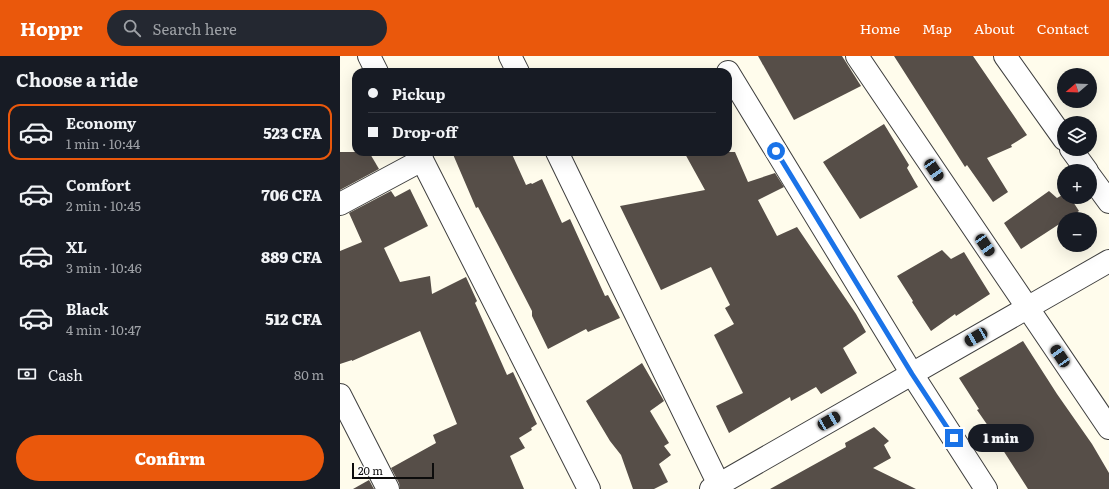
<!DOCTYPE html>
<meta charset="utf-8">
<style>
:root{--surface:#171b24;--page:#242831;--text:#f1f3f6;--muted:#9ea1a6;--line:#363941;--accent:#ea580c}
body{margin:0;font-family:Literata,serif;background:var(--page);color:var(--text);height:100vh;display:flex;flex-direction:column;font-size:15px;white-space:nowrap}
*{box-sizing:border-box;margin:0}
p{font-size:13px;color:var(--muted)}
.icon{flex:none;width:22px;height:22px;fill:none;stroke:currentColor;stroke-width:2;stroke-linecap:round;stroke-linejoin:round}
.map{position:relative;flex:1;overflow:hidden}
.sheet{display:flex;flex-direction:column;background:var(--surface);width:340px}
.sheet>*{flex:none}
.guide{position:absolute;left:12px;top:12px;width:380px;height:88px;border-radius:12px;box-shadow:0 4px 16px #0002;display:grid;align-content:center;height:88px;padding:0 16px;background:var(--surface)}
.needle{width:26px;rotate:251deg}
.fabs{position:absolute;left:717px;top:12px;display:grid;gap:8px}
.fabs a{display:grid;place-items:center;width:40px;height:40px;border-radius:50%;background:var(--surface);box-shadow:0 4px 16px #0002;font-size:20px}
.scale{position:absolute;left:12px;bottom:10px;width:82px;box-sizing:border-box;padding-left:4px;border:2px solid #0c0c0c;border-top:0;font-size:11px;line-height:14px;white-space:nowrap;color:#0c0c0c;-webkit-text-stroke:3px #fff;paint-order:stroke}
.end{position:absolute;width:18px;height:18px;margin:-9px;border:5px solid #1a73e8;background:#fff;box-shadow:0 0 0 2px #fff}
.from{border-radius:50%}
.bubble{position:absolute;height:28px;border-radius:14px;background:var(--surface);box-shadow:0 4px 16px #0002;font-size:13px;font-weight:800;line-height:28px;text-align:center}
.car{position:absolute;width:12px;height:24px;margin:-12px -6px;border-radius:5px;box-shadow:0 0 3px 1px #0007;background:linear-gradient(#222 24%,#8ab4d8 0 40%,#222 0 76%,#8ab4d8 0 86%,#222 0)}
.guide b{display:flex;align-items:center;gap:14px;height:38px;font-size:15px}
.guide b+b{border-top:1px solid var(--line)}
.guide i{width:10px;height:10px;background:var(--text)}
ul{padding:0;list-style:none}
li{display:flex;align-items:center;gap:12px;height:56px;margin:0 8px 6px;padding:0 8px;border:2px solid transparent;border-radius:12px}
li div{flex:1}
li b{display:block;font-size:15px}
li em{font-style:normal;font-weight:800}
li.selected{border-color:var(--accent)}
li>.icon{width:36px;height:36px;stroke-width:1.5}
h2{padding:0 16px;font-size:18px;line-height:48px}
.pay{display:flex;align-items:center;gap:10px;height:44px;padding:0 16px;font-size:15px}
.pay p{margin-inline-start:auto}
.action{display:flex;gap:8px;margin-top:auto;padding:8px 16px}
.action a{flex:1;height:46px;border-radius:24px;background:var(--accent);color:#fff;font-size:16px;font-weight:800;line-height:46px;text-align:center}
header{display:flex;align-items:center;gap:24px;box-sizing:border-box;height:56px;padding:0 20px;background:var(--accent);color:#fff}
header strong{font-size:19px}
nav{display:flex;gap:22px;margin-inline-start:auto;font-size:14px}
.search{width:280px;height:36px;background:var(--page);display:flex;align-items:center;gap:10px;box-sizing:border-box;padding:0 14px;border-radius:22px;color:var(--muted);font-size:15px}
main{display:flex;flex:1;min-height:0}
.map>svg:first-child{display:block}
.building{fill:#564e48}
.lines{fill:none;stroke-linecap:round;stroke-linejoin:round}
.street-casing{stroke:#3f3f3f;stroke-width:24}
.street{stroke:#fff;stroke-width:22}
.route{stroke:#1a73e8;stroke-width:5}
</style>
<header>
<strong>Hoppr</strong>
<div class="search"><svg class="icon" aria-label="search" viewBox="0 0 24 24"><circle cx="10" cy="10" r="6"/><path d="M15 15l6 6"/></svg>Search here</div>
<nav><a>Home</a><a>Map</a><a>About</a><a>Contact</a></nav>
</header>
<main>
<section class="sheet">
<h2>Choose a ride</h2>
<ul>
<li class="selected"><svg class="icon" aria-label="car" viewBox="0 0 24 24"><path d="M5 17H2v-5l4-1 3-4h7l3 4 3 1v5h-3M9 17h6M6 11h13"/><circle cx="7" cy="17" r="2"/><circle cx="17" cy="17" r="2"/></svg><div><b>Economy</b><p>1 min · 10:44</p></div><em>523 CFA</em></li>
<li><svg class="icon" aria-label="car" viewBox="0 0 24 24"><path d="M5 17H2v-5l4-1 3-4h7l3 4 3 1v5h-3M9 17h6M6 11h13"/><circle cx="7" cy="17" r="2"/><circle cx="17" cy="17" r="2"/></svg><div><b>Comfort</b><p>2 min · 10:45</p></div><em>706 CFA</em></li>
<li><svg class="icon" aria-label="car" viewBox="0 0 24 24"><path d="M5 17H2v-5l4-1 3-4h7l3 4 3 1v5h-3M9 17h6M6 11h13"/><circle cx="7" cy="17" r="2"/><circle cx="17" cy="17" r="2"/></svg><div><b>XL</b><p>3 min · 10:46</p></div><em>889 CFA</em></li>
<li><svg class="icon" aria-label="car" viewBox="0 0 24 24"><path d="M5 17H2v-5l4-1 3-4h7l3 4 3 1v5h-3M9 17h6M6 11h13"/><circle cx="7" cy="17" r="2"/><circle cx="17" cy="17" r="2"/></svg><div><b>Black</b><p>4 min · 10:47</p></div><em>512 CFA</em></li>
</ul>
<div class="pay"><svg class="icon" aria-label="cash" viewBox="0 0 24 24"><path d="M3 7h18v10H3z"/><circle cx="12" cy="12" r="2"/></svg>Cash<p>80 m</p></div>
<div class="action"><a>Confirm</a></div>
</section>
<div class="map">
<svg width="769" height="433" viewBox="0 0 769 433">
<rect width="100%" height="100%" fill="#fffcec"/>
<g class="building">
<path d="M 418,0 L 502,0 L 521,30 L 454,64 Z"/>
<path d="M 554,0 L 633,0 L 687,79 L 671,89 L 672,91 L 647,102 L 668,136 L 653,146 L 627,109 L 625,111 Z"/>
<path d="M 544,68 L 569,109 L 567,112 L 578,131 L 520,163 L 483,106 Z"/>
<path d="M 0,96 L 29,96 L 39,113 L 0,134 Z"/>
<path d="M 112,96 L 171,96 L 186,129 L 191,127 L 192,128 L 202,123 L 222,167 L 230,163 L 265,240 L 268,239 L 280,262 L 248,276 L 246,273 L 208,293 L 192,260 L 192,255 L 158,189 L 138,151 L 136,152 Z"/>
<path d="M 344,96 L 395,96 L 408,126 L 435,117 L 444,131 L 418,144 L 437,180 L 457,171 L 516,258 L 526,276 L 503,292 L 517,317 L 481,338 L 476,331 L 451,345 L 450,341 L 389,377 L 376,350 L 403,337 L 374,279 L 394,268 L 385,252 L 390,249 L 371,211 L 321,234 L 280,150 L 365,134 Z"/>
<path d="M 70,133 L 88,170 L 44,192 L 60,226 L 90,220 L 92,238 L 126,221 L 137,245 L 135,247 L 167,319 L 173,316 L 197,368 L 191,372 L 192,374 L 179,382 L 185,392 L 170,400 L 184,433 L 60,433 L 59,427 L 51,412 L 96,387 L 93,379 L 117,368 L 80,275 L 12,305 L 12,304 L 0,308 L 0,195 L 22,186 L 9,157 L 51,135 L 55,141 Z"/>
<path d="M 709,135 L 717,142 L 724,138 L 724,141 L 730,141 L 739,155 L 727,163 L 724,163 L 724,165 L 681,193 L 664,167 Z"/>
<path d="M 602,194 L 611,203 L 624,196 L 650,238 L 616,260 L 615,258 L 591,275 L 572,246 L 573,245 L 557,220 Z"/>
<path d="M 683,285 L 717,338 L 752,388 L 769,417 L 769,433 L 688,433 L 661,391 L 662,390 L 637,354 L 639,353 L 619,322 Z"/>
<path d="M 302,307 L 324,345 L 310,355 L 329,387 L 324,390 L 331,399 L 319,408 L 328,426 L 314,433 L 293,433 L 281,399 L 270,385 L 246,345 Z"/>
<path d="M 534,371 L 549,385 L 544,389 L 551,402 L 533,412 L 576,433 L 430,433 L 506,391 L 505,387 Z"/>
<path d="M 29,424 L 34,433 L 13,433 Z"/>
</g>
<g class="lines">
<defs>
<g id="street">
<path d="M 29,0 L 37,16"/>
<path d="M 170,0 L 178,16"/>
<path d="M 517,0 L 769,372"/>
<path d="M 665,0 L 724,83"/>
<path d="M 388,16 L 572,318 L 646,433"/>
<path d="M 731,93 L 747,115"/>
<path d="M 78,96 L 249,433"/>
<path d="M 217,96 L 381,433"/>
<path d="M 750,120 L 769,146"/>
<path d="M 0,148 L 82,104"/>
<path d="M 0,339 L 48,433"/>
<path d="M 371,433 L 769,205"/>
</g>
</defs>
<use href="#street" class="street-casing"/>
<use href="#street" class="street"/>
</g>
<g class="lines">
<path class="route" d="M 436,95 L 572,318 L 614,382"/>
</g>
</svg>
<div class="fabs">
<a><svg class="needle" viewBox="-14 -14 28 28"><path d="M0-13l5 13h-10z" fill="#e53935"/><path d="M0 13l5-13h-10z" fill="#9ea1a6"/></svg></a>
<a><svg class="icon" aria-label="layers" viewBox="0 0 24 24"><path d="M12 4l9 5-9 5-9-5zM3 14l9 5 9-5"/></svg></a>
<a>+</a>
<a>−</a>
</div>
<div class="scale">20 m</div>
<i class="end from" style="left:436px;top:95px"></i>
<i class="end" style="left:614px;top:382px"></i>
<div class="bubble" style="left:628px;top:368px;width:66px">1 min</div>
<i class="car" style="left:594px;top:114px;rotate:146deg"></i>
<i class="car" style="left:645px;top:189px;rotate:146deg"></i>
<i class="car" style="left:636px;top:281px;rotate:240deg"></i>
<i class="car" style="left:720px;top:300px;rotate:326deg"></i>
<i class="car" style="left:489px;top:365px;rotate:60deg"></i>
<div class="guide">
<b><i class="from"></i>Pickup</b>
<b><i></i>Drop-off</b>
</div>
</div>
</main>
